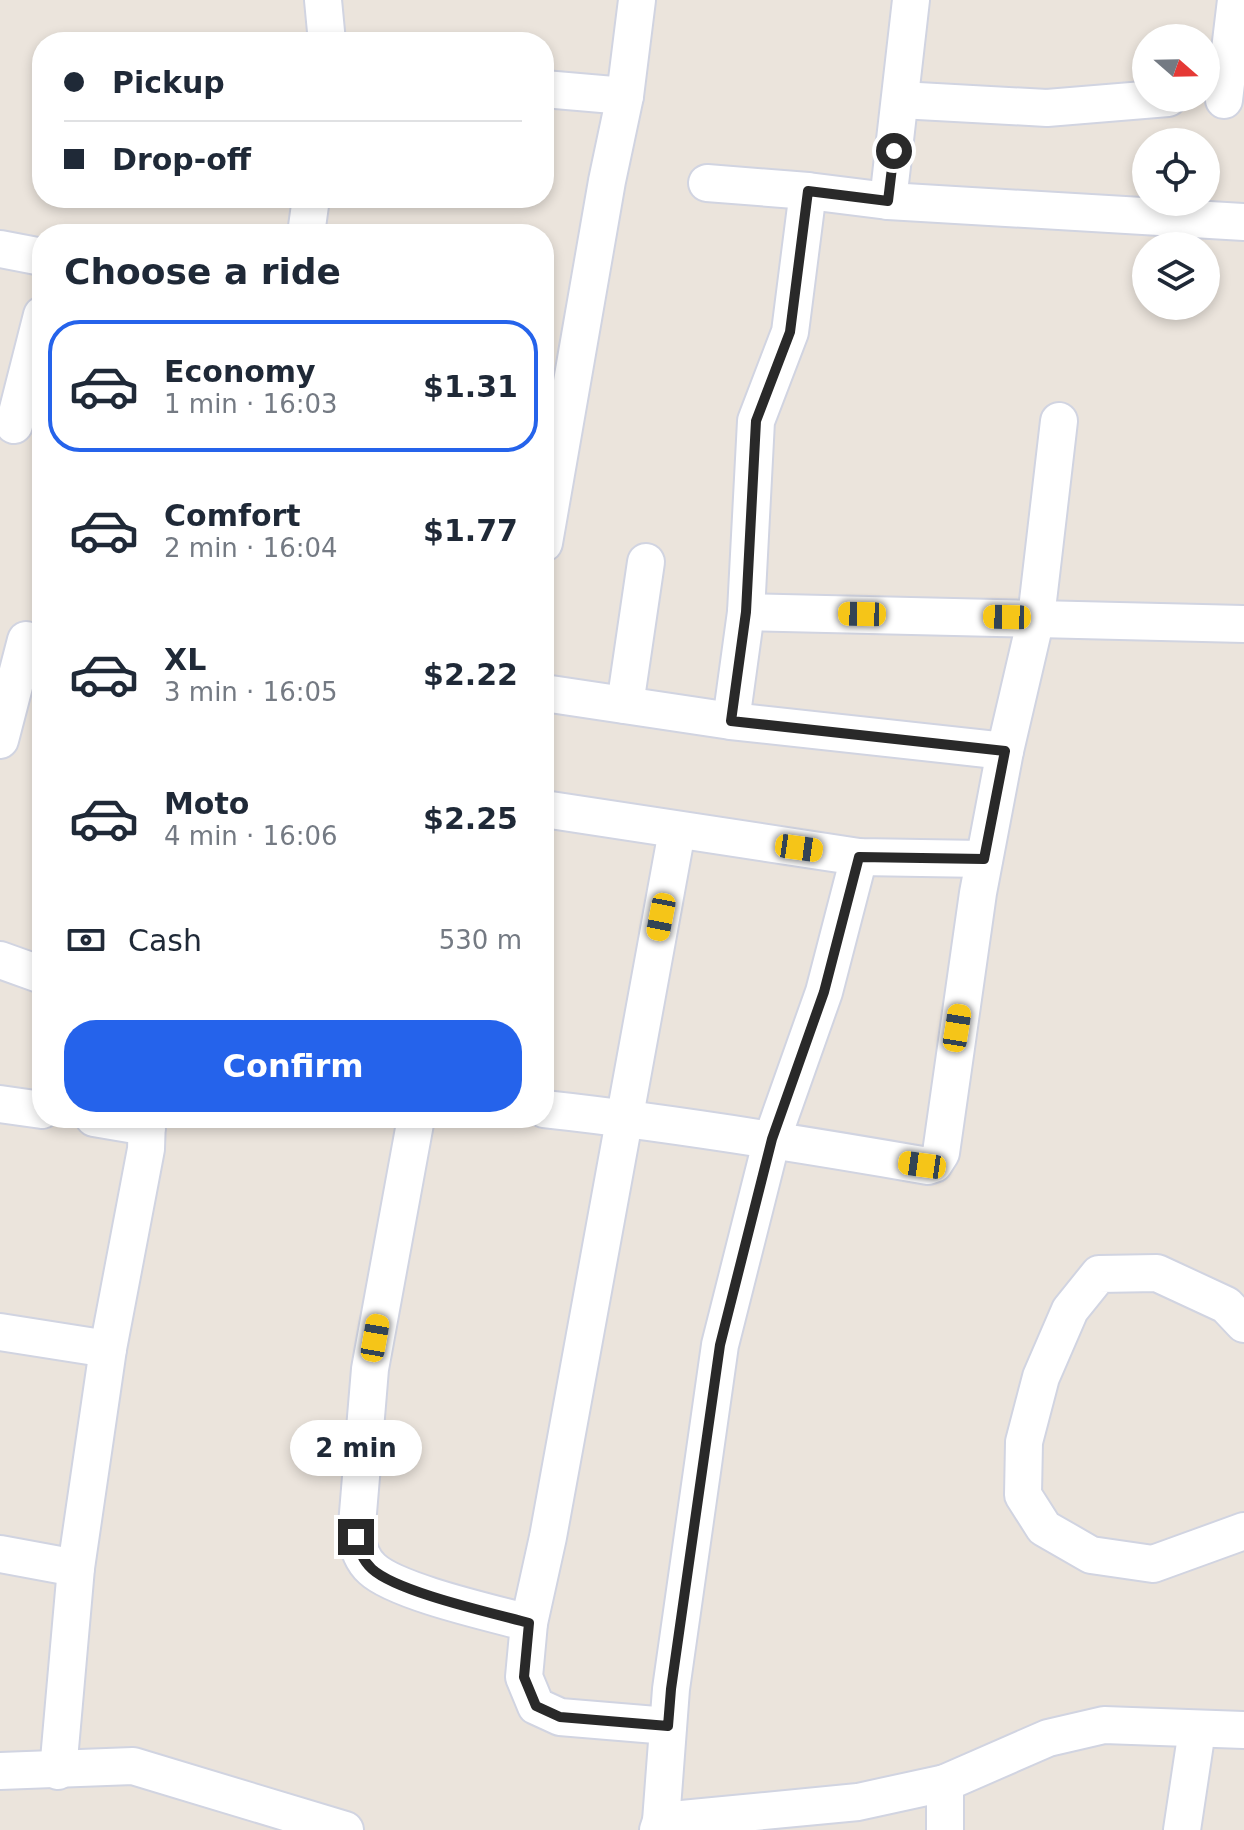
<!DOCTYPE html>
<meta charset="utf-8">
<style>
:root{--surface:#fff;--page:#f2f2f3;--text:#1f2937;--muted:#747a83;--line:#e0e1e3;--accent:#2563eb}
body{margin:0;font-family:"DejaVu Sans",sans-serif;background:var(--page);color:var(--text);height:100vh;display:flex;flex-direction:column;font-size:30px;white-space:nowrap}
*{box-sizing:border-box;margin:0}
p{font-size:26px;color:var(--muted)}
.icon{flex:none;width:44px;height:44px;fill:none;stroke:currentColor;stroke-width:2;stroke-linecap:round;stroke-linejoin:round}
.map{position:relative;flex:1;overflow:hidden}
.details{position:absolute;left:32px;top:224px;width:522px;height:904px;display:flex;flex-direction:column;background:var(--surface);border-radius:32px;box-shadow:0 4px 12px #0003}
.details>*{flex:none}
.hud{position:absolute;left:32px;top:32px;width:522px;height:176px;border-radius:32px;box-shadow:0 4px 12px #0003;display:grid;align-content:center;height:176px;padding:0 32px;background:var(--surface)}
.needle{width:52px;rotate:110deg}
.fabs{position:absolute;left:1132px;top:24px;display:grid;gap:16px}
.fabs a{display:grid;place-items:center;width:88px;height:88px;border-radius:50%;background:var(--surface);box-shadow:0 4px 12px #0003;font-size:40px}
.end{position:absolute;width:36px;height:36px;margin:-18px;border:10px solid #292929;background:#fff;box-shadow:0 0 0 4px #fff}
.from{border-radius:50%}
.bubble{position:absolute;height:56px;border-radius:28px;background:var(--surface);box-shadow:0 4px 12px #0003;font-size:26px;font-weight:800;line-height:56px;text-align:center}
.car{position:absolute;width:24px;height:48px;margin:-24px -12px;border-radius:10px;box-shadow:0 0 6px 2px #0007;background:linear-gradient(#f5c518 24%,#345 0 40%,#f5c518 0 76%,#345 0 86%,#f5c518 0)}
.hud b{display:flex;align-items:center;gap:28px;height:76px;font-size:30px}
.hud b+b{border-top:2px solid var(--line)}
.hud i{width:20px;height:20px;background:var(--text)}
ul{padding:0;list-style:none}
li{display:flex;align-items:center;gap:24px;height:132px;margin:0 16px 12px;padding:0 16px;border:4px solid transparent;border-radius:32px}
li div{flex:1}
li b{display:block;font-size:30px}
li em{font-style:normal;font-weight:800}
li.current{border-color:var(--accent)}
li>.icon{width:72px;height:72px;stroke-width:1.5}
h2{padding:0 32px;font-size:36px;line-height:96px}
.pay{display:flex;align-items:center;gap:20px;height:88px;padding:0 32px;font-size:30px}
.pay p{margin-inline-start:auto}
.button{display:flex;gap:16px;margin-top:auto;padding:16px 32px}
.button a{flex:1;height:92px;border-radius:32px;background:var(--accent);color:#fff;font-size:32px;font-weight:800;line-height:92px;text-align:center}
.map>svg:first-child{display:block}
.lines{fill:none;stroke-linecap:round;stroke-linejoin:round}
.minor-casing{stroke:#d1d4e1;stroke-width:40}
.minor{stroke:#fff;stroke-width:36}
.route{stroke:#292929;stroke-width:10}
</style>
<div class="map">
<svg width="1244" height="1830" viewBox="0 0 1244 1830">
<rect width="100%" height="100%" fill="#ebe4dc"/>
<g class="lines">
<defs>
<g id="minor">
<path d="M 323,0 L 327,42"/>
<path d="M 544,89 L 625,96"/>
<path d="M 900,100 L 1047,108 L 1168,98"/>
<path d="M 1224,100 L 1236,0"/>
<path d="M 707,183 L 808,191 L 888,201 L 1244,222"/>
<path d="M 888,201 L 911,0"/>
<path d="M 306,234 L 311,198"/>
<path d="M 0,249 L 42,257"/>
<path d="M 14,425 L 42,315"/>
<path d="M 544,543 L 607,181 L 625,96 L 637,0"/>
<path d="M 746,612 L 1244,624"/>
<path d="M 544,693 L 731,721 L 1005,751"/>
<path d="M 625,705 L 646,562"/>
<path d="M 731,721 L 746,612 L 756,421 L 790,332 L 808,191"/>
<path d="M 0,740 L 26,640"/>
<path d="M 544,809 L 859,857 L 984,859"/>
<path d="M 0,960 L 42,975"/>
<path d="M 0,1104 L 42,1110"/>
<path d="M 544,1109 C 673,1123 801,1144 928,1166 L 934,1164 L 941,1153 L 978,893 L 1005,751 L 1036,618 L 1059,421"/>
<path d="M 94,1118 L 147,1127"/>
<path d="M 416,1118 L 370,1369 L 356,1537 C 359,1549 362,1560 372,1569 C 397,1592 492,1613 529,1623"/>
<path d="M 1244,1324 L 1226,1305 L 1157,1273 L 1099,1274 L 1070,1310 L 1041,1377 L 1024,1442 L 1023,1495 L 1044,1528 L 1091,1555 L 1153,1564 L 1244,1531"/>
<path d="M 0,1332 L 108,1349"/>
<path d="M 0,1554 L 76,1568"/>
<path d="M 668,1726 L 560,1717 L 536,1706 L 524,1677 L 529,1623 L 548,1537 L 677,831"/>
<path d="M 0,1771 L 133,1766 L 345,1830"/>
<path d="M 58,1771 L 76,1568 L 108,1349 L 146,1149 L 147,1118"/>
<path d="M 661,1821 L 858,1802 L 945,1783 L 1048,1738 L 1104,1725 L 1244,1730"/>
<path d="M 658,1830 L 661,1821 L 671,1689 L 720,1345 L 772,1139 L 824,992 L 859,857"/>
<path d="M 945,1830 L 945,1783"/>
<path d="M 1182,1830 L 1197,1730"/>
</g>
</defs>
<use href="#minor" class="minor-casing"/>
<use href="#minor" class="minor"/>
</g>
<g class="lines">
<path class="route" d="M 356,1537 C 359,1549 362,1560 372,1569 C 397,1592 492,1613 529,1623 L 524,1677 L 536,1706 L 560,1717 L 668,1726 L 671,1689 L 720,1345 L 772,1139 L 824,992 L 859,857 L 984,859 L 1005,751 L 731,721 L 746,612 L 756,421 L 790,332 L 808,191 L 888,201 L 894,151"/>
</g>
</svg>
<div class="fabs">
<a><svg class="needle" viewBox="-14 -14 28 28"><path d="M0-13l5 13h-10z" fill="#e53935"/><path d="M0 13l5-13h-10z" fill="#747a83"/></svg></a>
<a><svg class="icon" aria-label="locate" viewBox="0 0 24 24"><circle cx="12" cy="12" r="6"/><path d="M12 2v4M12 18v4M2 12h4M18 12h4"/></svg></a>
<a><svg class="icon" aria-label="layers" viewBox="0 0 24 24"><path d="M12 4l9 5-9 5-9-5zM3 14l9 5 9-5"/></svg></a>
</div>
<i class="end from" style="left:894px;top:151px"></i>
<i class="end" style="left:356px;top:1537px"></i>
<div class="bubble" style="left:290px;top:1420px;width:132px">2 min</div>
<i class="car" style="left:862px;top:614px;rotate:271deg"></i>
<i class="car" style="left:1007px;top:617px;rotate:271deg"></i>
<i class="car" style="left:799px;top:848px;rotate:98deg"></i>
<i class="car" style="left:661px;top:917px;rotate:191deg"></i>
<i class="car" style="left:957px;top:1028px;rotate:9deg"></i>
<i class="car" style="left:922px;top:1165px;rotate:278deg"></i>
<i class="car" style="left:375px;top:1338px;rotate:10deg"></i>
<div class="hud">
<b><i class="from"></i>Pickup</b>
<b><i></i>Drop-off</b>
</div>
<section class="details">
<h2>Choose a ride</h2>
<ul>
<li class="current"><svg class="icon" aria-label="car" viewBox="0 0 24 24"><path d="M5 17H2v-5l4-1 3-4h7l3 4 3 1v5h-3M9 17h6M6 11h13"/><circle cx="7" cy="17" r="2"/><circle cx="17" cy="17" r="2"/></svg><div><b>Economy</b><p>1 min · 16:03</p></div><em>$1.31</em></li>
<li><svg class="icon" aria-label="car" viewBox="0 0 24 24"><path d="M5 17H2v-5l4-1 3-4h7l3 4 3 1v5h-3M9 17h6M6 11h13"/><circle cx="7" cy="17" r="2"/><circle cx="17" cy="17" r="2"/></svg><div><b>Comfort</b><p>2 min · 16:04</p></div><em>$1.77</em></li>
<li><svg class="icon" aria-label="car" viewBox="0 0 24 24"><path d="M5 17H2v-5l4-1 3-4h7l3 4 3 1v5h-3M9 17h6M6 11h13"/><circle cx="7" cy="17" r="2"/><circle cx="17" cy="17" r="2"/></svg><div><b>XL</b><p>3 min · 16:05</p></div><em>$2.22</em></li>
<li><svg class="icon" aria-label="car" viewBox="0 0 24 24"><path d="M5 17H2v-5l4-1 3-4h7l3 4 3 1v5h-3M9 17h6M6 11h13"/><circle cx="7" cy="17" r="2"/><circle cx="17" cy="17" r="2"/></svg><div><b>Moto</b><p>4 min · 16:06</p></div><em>$2.25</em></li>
</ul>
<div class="pay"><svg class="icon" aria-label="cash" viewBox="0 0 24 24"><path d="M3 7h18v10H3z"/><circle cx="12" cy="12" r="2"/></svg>Cash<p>530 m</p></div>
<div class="button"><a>Confirm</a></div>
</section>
</div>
